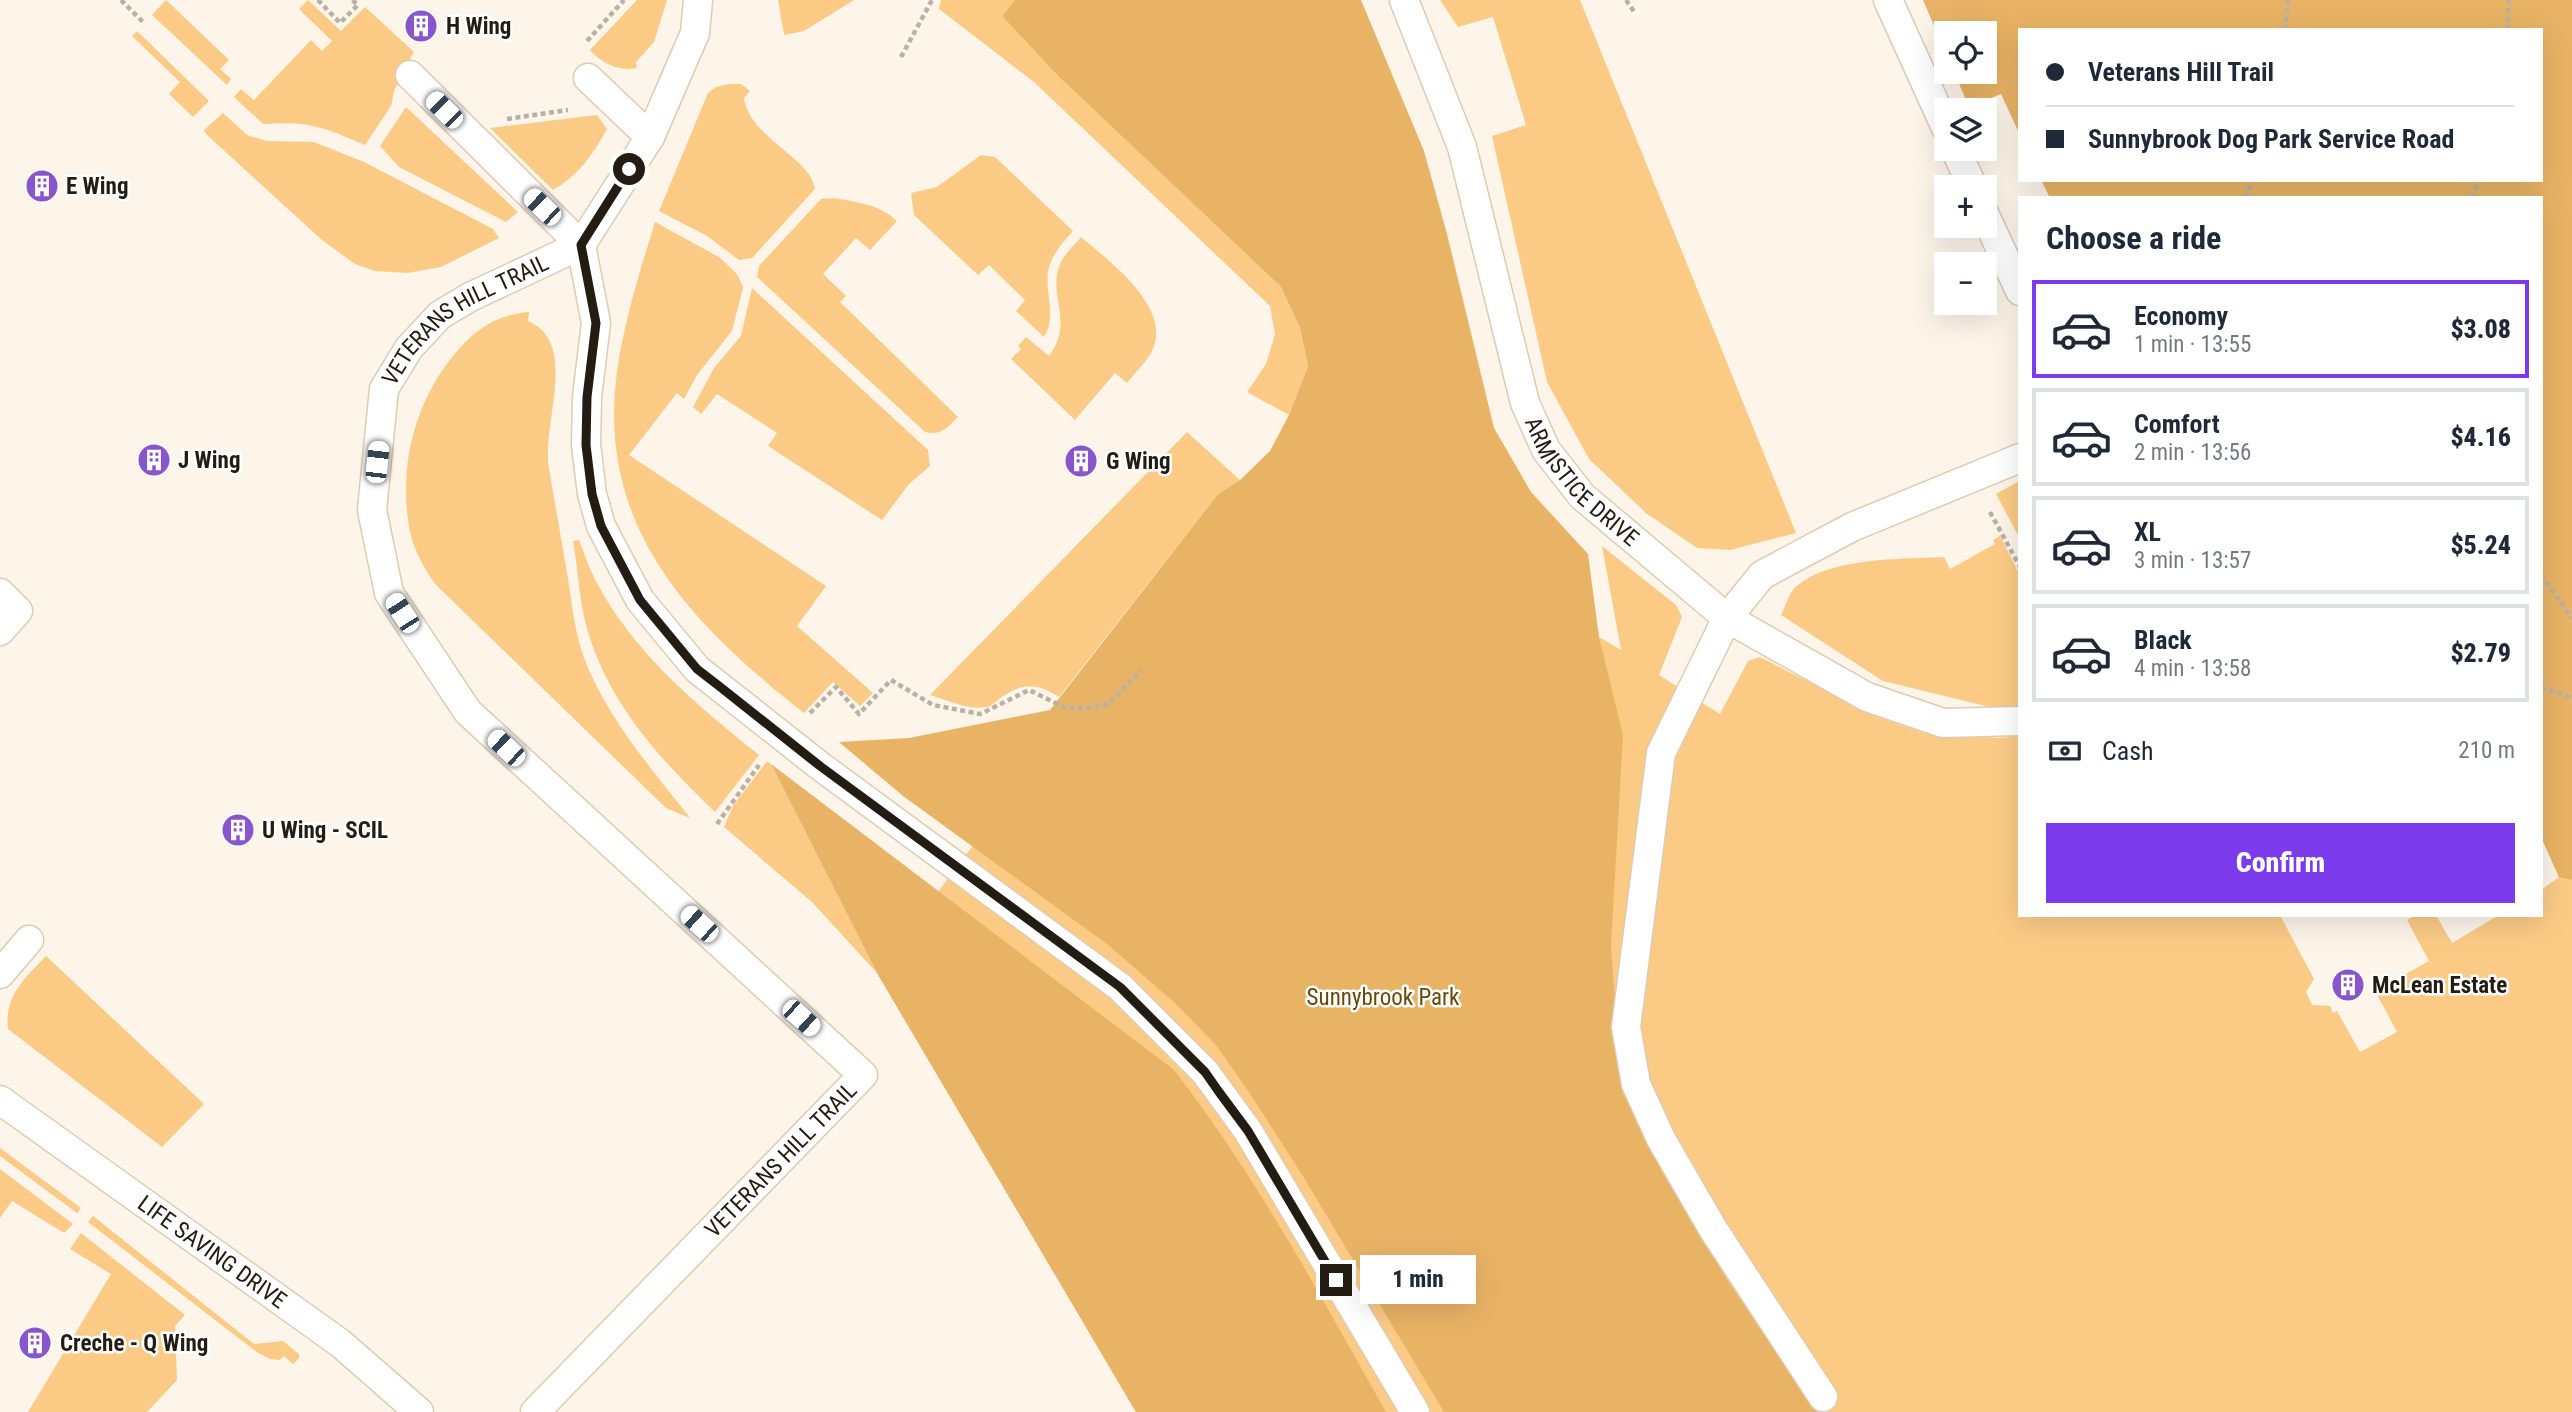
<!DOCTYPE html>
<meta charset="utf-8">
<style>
:root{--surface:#fff;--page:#f2f2f3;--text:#1f2937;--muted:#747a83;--line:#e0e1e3;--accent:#7c3aed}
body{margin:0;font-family:"Roboto Condensed",sans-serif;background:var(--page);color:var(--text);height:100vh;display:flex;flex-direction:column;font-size:26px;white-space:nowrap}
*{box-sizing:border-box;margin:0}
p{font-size:23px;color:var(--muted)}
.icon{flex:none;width:38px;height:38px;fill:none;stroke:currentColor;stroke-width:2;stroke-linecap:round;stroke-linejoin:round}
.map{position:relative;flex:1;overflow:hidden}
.details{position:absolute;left:2018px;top:196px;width:525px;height:721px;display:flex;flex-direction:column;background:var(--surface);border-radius:0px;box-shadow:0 7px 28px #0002}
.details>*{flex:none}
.banner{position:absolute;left:2018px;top:28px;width:525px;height:154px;border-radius:0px;box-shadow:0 7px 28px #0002;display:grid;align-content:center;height:154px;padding:0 28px;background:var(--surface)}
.tools{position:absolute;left:1934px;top:21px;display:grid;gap:14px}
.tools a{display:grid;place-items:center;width:63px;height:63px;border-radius:0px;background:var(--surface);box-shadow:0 7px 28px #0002;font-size:35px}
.end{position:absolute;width:32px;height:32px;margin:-16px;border:9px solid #231c12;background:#fff;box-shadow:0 0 0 4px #fff}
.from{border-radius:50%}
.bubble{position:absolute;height:49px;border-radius:0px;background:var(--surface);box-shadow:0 7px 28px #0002;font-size:23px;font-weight:800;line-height:49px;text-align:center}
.car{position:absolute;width:21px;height:42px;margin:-21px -10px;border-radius:9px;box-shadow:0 0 5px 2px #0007;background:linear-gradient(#fff 24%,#345 0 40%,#fff 0 76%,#345 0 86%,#fff 0)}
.banner b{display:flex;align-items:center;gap:24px;height:66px;font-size:26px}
.banner b+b{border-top:2px solid var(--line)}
.banner i{width:18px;height:18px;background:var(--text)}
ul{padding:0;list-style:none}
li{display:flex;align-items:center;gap:21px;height:98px;margin:0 14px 10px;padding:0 14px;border:4px solid var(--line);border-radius:0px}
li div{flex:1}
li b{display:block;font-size:26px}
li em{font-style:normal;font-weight:800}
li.selected{border-color:var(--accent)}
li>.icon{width:63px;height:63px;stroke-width:1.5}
h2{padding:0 28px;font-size:32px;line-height:84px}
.pay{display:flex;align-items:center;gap:18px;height:77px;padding:0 28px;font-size:26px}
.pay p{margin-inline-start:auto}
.primary-button{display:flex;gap:14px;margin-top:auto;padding:14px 28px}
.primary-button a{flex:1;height:80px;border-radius:0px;background:var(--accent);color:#fff;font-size:28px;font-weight:800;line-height:80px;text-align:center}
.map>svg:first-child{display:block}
.green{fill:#fbcb86}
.forest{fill:#e8b365}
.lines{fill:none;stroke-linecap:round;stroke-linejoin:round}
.lane-casing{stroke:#dfcbaf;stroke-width:31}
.path{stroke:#b9b1a6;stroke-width:4.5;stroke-dasharray:5 3.5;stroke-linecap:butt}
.lane{stroke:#fff;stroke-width:28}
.route{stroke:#231c12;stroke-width:9}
.labels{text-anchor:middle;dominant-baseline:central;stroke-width:5;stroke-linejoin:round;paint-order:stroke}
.poi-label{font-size:23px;font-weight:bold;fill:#231c12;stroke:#fff;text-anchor:start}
.street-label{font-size:23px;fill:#231c12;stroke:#fff}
.park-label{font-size:23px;fill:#6a4808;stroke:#fff}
</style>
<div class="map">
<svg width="2572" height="1412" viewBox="0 0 2572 1412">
<rect width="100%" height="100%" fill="#fdf5ea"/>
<g class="green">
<path d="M 166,0 L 229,60 L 220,69 L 231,79 L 227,85 L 152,15 Z"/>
<path d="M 308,0 L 341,31 L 365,7 L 414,52 L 394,91 L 391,106 L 365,145 C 323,127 310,121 263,124 L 234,97 L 241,89 L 254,100 L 311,40 L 322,51 L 332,41 L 299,9 Z"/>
<path d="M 637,0 L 667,0 L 654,42 L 636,62 L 637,68 C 619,72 601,63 590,50 Z"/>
<path d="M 778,0 L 854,0 L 804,31 L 784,35 Z"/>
<path d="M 941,0 L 1015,0 L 1002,16 L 1054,72 L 1281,287 L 1300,328 L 1308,366 L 1289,415 L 1247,392 L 1266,364 L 1275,334 L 1270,306 L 1034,82 L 939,9 Z"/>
<path d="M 1440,0 L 1580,0 L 1796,533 L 1730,550 L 1697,548 L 1646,513 L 1589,459 L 1547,382 L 1492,136 L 1526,125 L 1493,17 L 1458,27 Z"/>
<path d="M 2572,0 L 2572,1412 L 1136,1412 L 877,973 L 812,902 L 724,827 L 733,806 L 767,761 L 771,764 L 877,973 L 998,812 L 1599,637 L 1621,650 L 1602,546 L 1676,605 L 1682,617 L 1659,675 L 1720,714 L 1748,661 L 1760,657 L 1880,718 L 1921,732 L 2000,738 L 2019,736 L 2020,915 L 2280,915 L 2314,979 L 2306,992 L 2312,1005 L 2330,1006 L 2333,1013 L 2337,1011 L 2360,1052 L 2397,1032 L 2375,991 L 2429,961 L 2407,920 L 2416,915 L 2436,915 L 2452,943 L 2499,915 L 2541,915 L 2541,890 L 2559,877 L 2541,837 L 2541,198 L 2155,198 L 2541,180 L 2541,30 Z"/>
<path d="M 137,31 L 209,101 L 193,117 L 169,94 L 180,82 L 132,36 Z"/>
<path d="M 729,84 L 741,84 L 750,91 L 744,98 C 748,136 812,159 815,189 L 752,258 L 739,260 L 707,236 L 659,211 L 708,93 L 716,87 Z"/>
<path d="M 406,107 L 518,212 L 506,222 L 399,167 L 380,146 Z"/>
<path d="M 223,113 L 247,135 L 267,141 L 314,142 L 364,162 L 493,229 L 499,238 L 441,267 L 407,273 L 375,271 L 355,264 L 322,240 L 207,135 L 204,130 Z"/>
<path d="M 597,115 L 607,129 C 593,154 579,175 553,190 L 490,128 Z"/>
<path d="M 981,155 L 995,157 L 1073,231 C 1064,241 1053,253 1049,267 C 1043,290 1058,316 1044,337 L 1016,311 L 1025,300 L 989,265 L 978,275 L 914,215 L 911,193 L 937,187 Z"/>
<path d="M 835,198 C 859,203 879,204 897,221 L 870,250 L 856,238 L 823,274 L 846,296 L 840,302 L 958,417 C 947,428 941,436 925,432 L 757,277 L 759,266 L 821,199 Z"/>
<path d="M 655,222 L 719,257 L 737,274 L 743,287 L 732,331 L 697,375 L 684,399 L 677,393 L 629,455 L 826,586 L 797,626 L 873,693 L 860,706 L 833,682 L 804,713 C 691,624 596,528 617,372 C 624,321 640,271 655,222 Z"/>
<path d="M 1081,237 C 1110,262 1175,309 1151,353 C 1145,363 1135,373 1127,383 L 1115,373 L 1075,420 L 1011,359 L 1021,349 L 1018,346 L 1026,337 L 1049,356 C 1075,321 1047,296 1060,264 C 1064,254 1075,245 1081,237 Z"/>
<path d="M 752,288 L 928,450 L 930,466 L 909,484 L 882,520 L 768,446 L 777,433 L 717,394 L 701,414 L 693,407 L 714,368 L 741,336 Z"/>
<path d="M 529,312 L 528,321 C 580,343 541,425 549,468 C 555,505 562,542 568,579 C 572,605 575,633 584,658 C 607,718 651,768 690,818 L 666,808 L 436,585 C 425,570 414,550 410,532 C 398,470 413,405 453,356 C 474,330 494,315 529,312 Z"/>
<path d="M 1187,432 L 1240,480 L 1218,494 L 1059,697 C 1038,684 1025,682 1003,696 C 999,699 994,704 990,706 C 971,712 947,700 930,695 Z"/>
<path d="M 2019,481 L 2019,537 L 1996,494 Z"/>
<path d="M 2000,536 L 2019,573 L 2019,706 L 1994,708 L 1883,681 L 1781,615 C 1785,608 1788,596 1793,590 C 1823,557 1903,559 1944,557 L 1950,569 L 1995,544 L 1993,540 Z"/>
<path d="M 579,540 C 585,555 590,571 598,585 C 636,655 698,706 759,755 L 715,812 C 659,758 607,702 586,625 C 579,598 578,569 573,541 Z"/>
<path d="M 46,956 L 204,1104 L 162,1147 L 8,1029 C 4,996 25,978 46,956 Z"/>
<path d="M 0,1148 L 81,1208 L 77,1213 L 0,1156 Z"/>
<path d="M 0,1169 L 73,1224 L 64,1233 L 12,1201 L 0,1218 Z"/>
<path d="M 93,1216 L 254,1344 L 283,1341 L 299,1354 L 299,1358 L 293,1364 L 284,1356 L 280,1360 L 270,1359 L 258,1353 L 88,1222 Z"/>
<path d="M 81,1233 L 185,1315 L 175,1326 L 177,1380 L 147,1412 L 28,1412 L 111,1274 L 70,1249 Z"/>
</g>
<g class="forest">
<path d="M 1015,0 L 1361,0 L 1424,151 L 1447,234 L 1494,428 L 1531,492 L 1588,554 L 1599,637 L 1623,735 L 1611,946 L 1622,1092 L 1726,1278 L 1817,1412 L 1444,1412 L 1306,1181 L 1251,1095 L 1216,1045 L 1176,1004 L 1107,944 L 903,796 L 839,742 L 909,738 L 1050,710 L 1218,494 L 1240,480 L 1270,451 L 1289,415 L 1308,366 L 1300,328 L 1281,287 L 1054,72 L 1002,16 Z"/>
<path d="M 1923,0 L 2572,0 L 2572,880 L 2559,877 L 2541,837 L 2541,198 L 2050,198 L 2041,180 L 2541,180 L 2541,30 L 2020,30 L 2019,133 L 2001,94 L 1969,107 L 1954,72 L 1984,72 L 1984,33 L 1946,33 L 1946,54 Z"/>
<path d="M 771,764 L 1174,1070 C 1256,1176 1320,1295 1386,1412 L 1136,1412 L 877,973 Z"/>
</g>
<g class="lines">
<defs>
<g id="lane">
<path id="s1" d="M 1404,0 L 1462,147 L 1525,403 L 1546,450 L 1582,496 L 1727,618 L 1867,697 L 1943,723 L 2020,721"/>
<path d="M 1888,0 L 1946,128"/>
<path d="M 410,75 L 581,245"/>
<path d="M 588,78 L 650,137"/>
<path d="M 1955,149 L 1973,187"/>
<path d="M 1984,213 L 2020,291"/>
<path d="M 581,245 L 596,323 L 587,397 L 586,445 L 592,494 L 601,526 L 640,600 L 697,669 L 820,766 L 1120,987 L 1205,1072 L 1248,1131 L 1415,1412"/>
<path d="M 0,593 L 18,611 L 0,631"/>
<path d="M 0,974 L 29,940"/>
<path id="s2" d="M 0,1100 L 340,1343 L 419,1412"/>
<path d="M 1823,1397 L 1713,1229 L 1661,1139 L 1636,1084 L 1626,1027 L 1661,753 L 1727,618 L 1762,575 L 1852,527 L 2020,458"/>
<path id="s3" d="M 535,1412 L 863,1075 L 468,712 L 389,593 L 372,510 L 384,389 L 409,348 L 440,315 L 470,297 L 581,245 L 650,137 L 695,33 L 698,0"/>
</g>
</defs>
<use href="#lane" class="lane-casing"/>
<g class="path">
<path d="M 121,0 L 144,23"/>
<path d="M 318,0 L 340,23 L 358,5 L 352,0"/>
<path d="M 1626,0 L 1635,13"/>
<path d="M 2285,30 L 2288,0"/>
<path d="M 2507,30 L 2509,0"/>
<path d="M 587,41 L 624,0"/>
<path d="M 901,57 L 932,0"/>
<path d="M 507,119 L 568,110"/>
<path d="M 2246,198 L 2252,180"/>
<path d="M 2473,198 L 2477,180"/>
<path d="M 1990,512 L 2020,567"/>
<path d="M 2541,575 L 2572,618"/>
<path d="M 2541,687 L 2572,698"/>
<path d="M 810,713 L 836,687 L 859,714 L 891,680 L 933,705 L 980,714 L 1029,690 L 1066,708 L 1088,708 L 1108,704 L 1141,670"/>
<path d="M 717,824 L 759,765"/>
</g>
<use href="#lane" class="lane"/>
</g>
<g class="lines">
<path class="route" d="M 629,169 L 581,245 L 596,323 L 587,397 L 586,445 L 592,494 L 601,526 L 640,600 L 697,669 L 719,686 L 820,766 L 1120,987 L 1205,1072 L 1219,1092 L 1248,1131 L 1336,1280"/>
</g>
<defs>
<symbol id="building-disc" viewBox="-11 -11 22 22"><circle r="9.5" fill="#8855cd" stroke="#fff"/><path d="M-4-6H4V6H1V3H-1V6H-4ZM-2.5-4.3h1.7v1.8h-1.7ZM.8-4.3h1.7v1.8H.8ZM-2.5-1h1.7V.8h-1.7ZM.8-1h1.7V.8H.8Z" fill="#fff"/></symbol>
</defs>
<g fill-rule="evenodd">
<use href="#building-disc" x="402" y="7" width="38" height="38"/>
<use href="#building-disc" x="23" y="167" width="38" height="38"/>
<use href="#building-disc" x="135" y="441" width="38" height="38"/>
<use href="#building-disc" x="1062" y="442" width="38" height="38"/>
<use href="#building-disc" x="219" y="811" width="38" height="38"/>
<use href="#building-disc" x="2329" y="966" width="38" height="38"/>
<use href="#building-disc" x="16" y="1324" width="38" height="38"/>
</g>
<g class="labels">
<g class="poi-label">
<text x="446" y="26">H Wing</text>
<text x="66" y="186">E Wing</text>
<text x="178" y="460">J Wing</text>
<text x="1106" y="461">G Wing</text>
<text x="262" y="830">U Wing - SCIL</text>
<text x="2372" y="985">McLean Estate</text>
<text x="60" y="1343">Creche - Q Wing</text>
</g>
<g class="street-label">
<text stroke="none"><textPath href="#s3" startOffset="1466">VETERANS HILL TRAIL</textPath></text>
<text stroke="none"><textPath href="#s1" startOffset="520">ARMISTICE DRIVE</textPath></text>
<text stroke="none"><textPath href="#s3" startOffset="352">VETERANS HILL TRAIL</textPath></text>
<text stroke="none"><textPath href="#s2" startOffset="261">LIFE SAVING DRIVE</textPath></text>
</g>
<g class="park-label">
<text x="1383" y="997">Sunnybrook Park</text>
</g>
</g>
</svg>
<div class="tools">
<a><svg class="icon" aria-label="locate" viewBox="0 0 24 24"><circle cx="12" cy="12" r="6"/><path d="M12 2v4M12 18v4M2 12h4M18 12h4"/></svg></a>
<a><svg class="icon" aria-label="layers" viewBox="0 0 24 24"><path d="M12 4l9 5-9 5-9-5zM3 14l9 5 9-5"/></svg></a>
<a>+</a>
<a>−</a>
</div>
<i class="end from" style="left:629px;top:169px"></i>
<i class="end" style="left:1336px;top:1280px"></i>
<div class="bubble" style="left:1360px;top:1255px;width:116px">1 min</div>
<i class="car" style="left:444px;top:110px;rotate:315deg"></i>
<i class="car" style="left:542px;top:207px;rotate:314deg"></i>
<i class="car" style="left:377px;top:462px;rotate:6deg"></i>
<i class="car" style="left:402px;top:613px;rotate:327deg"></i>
<i class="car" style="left:506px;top:748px;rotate:313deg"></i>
<i class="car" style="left:699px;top:924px;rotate:312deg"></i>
<i class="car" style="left:801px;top:1018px;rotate:132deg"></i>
<div class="banner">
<b><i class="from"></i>Veterans Hill Trail</b>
<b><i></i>Sunnybrook Dog Park Service Road</b>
</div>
<section class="details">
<h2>Choose a ride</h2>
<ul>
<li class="selected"><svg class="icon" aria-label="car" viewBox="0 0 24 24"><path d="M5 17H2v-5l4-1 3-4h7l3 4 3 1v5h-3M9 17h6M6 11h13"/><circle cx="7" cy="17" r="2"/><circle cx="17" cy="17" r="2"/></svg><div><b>Economy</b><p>1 min · 13:55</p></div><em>$3.08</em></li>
<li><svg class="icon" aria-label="car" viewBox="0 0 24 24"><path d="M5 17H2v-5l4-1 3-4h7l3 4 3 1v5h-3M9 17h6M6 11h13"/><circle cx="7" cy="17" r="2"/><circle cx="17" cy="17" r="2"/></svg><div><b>Comfort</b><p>2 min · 13:56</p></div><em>$4.16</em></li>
<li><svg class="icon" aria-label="car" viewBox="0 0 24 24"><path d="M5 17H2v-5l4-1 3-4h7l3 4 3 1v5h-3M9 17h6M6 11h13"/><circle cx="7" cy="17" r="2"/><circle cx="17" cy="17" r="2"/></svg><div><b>XL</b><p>3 min · 13:57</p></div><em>$5.24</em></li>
<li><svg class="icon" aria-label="car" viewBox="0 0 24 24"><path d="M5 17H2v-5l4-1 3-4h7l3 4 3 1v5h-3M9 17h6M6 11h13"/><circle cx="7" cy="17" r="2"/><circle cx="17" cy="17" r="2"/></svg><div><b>Black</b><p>4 min · 13:58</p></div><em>$2.79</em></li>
</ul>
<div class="pay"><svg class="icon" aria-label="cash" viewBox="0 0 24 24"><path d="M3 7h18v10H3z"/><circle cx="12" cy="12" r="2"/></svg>Cash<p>210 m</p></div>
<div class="primary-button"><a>Confirm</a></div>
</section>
</div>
